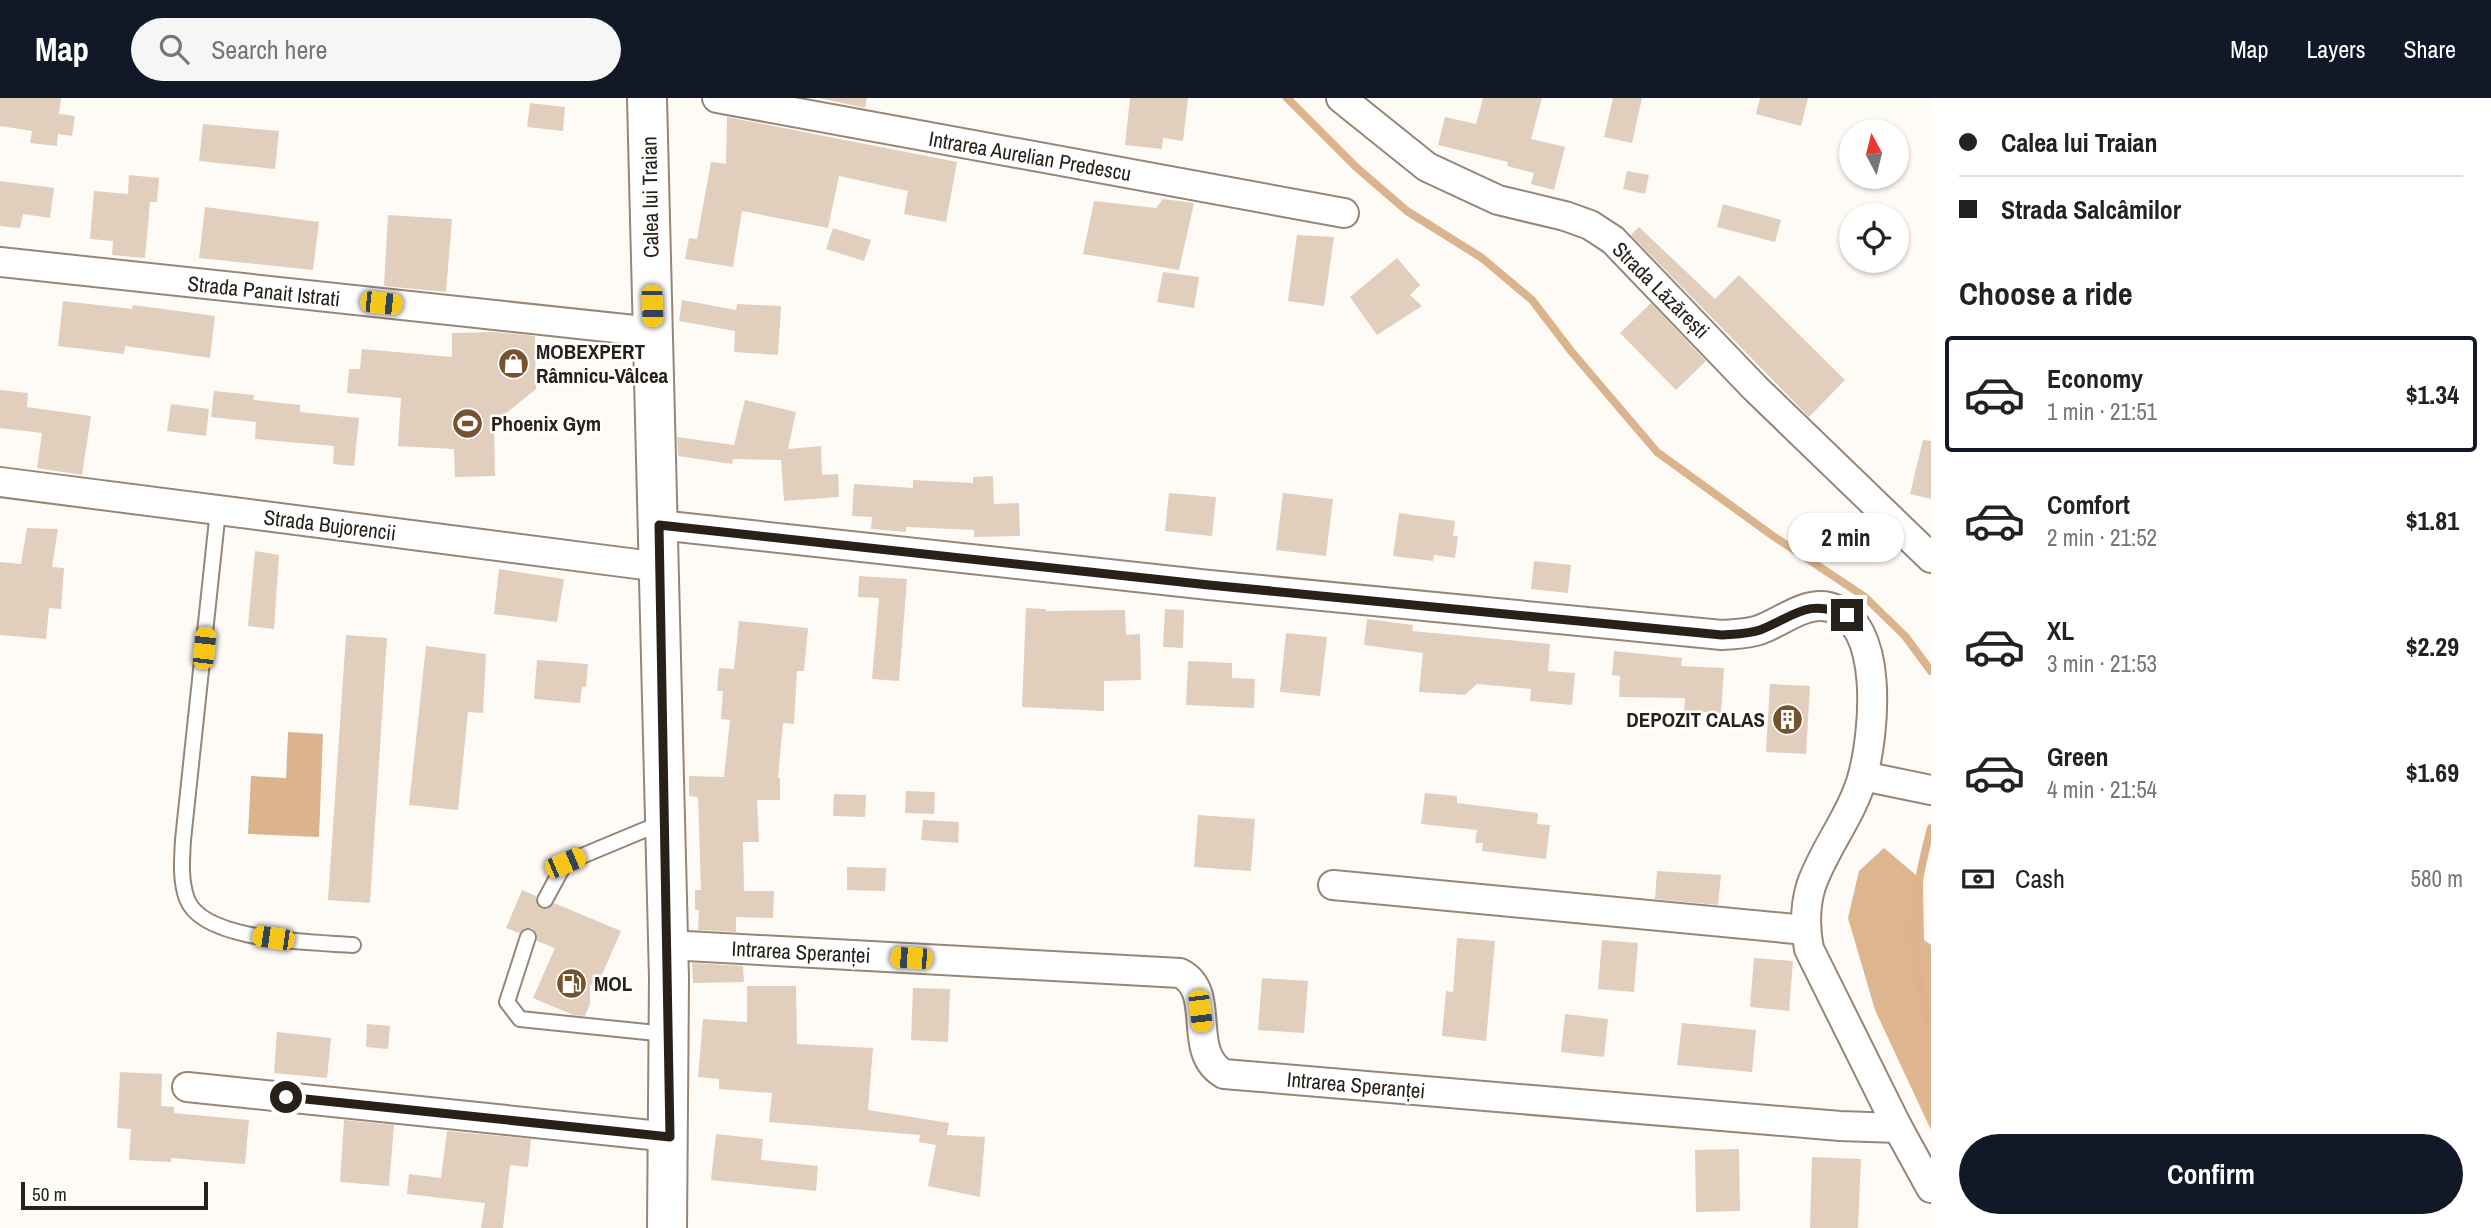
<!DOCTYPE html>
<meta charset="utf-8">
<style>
:root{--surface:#fff;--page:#f6f6f6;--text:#222;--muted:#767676;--line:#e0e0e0;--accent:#111827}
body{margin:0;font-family:"Archivo Narrow",sans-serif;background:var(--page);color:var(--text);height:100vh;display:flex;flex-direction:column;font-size:26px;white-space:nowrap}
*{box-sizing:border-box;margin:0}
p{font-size:23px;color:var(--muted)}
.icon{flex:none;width:38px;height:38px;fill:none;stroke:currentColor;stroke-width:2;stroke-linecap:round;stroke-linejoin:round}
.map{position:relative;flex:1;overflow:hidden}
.panel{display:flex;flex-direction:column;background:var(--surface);width:560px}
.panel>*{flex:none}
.guide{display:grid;align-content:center;height:154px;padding:0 28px;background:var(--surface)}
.needle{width:46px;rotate:353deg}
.fabs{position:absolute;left:1839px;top:21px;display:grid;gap:14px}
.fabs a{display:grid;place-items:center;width:70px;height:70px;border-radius:50%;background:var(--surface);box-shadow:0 2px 5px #0004;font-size:35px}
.scale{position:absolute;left:21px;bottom:18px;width:187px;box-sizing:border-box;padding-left:7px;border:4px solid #27211a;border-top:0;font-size:19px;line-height:24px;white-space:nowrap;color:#27211a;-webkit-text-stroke:5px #fff;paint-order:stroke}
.end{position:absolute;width:32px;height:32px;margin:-16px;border:9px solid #27211a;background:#fff;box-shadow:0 0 0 4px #fff}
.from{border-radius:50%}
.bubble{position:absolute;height:49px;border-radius:24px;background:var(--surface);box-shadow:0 2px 5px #0004;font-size:23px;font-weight:800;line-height:49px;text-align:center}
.car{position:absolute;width:21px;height:42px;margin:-21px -10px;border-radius:9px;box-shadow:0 0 5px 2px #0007;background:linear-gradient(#f5c518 24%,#345 0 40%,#f5c518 0 76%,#345 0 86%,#f5c518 0)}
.guide b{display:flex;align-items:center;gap:24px;height:66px;font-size:26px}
.guide b+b{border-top:2px solid var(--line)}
.guide i{width:18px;height:18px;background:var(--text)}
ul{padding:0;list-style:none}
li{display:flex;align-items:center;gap:21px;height:116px;margin:0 14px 10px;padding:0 14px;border:4px solid transparent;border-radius:7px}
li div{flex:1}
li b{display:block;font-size:26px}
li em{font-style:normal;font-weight:800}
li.on{border-color:var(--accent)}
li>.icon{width:63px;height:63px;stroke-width:1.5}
h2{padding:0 28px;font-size:32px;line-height:84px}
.pay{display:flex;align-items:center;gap:18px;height:77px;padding:0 28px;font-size:26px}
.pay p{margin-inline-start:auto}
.action{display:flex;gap:14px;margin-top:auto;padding:14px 28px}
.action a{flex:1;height:80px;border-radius:42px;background:var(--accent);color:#fff;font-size:28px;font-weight:800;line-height:80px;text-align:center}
header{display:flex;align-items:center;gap:42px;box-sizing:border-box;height:98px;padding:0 35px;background:var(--accent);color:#fff}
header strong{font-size:33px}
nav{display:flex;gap:38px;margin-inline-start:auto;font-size:24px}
.search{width:490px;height:63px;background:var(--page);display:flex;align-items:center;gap:18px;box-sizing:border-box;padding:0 24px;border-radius:38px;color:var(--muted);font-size:26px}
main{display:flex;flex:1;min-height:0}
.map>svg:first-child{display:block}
.forest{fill:#ddb58e}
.water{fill:#dbb38c}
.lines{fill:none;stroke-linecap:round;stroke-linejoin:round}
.stream{stroke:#dbb38c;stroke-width:8}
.building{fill:#e1cebc}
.lane-casing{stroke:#978675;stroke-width:18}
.street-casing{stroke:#978675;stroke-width:32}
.highway-casing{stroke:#978675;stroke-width:42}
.lane{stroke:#fff;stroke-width:14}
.street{stroke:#fff;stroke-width:28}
.highway{stroke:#fff;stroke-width:38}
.route{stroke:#27211a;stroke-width:9}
.labels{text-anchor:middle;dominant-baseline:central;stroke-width:5;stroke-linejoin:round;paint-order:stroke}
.street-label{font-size:21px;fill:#27211a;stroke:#fff}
.poi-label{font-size:21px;font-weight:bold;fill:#27211a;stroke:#fff;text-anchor:start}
</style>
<header>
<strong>Map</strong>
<div class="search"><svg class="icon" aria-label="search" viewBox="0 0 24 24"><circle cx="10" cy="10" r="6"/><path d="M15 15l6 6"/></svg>Search here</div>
<nav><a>Map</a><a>Layers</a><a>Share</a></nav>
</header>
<main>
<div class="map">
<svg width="1931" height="1130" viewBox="0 0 1931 1130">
<rect width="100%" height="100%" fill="#fefbf7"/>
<path class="forest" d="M 1884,750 L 1923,783 L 1924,842 L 1931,847 L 1931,1032 L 1875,912 L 1848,820 L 1859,773 Z"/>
<path class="water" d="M 288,634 L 323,636 L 319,739 L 248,736 L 251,678 L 286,680 Z"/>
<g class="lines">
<g class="stream">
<path d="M 1287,0 L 1356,69 L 1407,113 L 1482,160 L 1532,202 L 1571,253 L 1657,354 L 1773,438 L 1865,499 L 1905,538 L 1931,573"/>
<path d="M 1931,730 C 1911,805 1905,852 1931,927"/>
</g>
</g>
<g class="building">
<path d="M 0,0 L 61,0 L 59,16 L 75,18 L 72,38 L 58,36 L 57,48 L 30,45 L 32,33 L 0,28 Z"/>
<path d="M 819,0 L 867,0 L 865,10 Z"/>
<path d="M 1130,0 L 1188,0 L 1183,43 L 1163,40 L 1162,51 L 1125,47 Z"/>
<path d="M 1483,0 L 1542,0 L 1531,41 L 1565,49 L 1554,92 L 1531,86 L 1534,75 L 1507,68 L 1508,64 L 1438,47 L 1445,19 L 1476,26 Z"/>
<path d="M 1613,0 L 1642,0 L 1632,45 L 1604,39 Z"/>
<path d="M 1760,0 L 1808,0 L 1801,28 L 1756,16 Z"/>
<path d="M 530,5 L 565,9 L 563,33 L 527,29 Z"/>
<path d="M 727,19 L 957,64 L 946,124 L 904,116 L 908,93 L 839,78 L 828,130 L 742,113 L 733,169 L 685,161 L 689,140 L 697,141 L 711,64 L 726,66 Z"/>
<path d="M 203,26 L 279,33 L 275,71 L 199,63 Z"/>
<path d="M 1627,73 L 1649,77 L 1645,96 L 1623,91 Z"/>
<path d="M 129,77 L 159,80 L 157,104 L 150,104 L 145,160 L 112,157 L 113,143 L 90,141 L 94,93 L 128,96 Z"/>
<path d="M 0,83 L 54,90 L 50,120 L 23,116 L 20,130 L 0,128 Z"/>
<path d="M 1163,101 L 1194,105 L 1179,172 L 1083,156 L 1094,103 L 1156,110 Z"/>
<path d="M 1723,106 L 1781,122 L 1775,144 L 1717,129 Z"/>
<path d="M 205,109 L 319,124 L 313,172 L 199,160 Z"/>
<path d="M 388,117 L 452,121 L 446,194 L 384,188 Z"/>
<path d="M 1639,129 L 1715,201 L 1739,177 L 1845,282 L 1809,319 L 1631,137 Z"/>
<path d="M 833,130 L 871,142 L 864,163 L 826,151 Z"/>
<path d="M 1297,137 L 1334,139 L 1324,208 L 1288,203 Z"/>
<path d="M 1397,160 L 1420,187 L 1410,197 L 1422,208 L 1377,237 L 1350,199 Z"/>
<path d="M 1163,174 L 1199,179 L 1194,210 L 1157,204 Z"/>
<path d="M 682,202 L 736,212 L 737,206 L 781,208 L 778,257 L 734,254 L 735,233 L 679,223 Z"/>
<path d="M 63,203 L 132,211 L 133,207 L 215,218 L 210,260 L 125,248 L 124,256 L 58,248 Z"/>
<path d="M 1651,205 L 1706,263 L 1676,292 L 1620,235 Z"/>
<path d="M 494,234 L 535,238 L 536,291 L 494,325 L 495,378 L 455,379 L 454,351 L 398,348 L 401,300 L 347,295 L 349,271 L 360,271 L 362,251 L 452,259 L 452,235 Z"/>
<path d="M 0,292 L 28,295 L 27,309 L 91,318 L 82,377 L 37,370 L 42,335 L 0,330 Z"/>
<path d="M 214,293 L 254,297 L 253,302 L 300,307 L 300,314 L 359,320 L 354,368 L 333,366 L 334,348 L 255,341 L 256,324 L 211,319 Z"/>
<path d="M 745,302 L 796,314 L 788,351 L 821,348 L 822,377 L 838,376 L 839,399 L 784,403 L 781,362 L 733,361 L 732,366 L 678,358 L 677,339 L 734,347 Z"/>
<path d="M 171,306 L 209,311 L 206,338 L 167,333 Z"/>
<path d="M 1923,342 L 1931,343 L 1931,401 L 1910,396 Z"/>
<path d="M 993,378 L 994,406 L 1019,405 L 1020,438 L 974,439 L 974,432 L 906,429 L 906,434 L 871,431 L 872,419 L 852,418 L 854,386 L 913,390 L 913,382 L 973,385 L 973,379 Z"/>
<path d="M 1169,395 L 1216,399 L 1212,438 L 1165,433 Z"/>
<path d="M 1283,395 L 1333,401 L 1326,458 L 1276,452 Z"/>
<path d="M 1399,415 L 1455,423 L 1453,438 L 1458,438 L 1455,460 L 1434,457 L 1433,463 L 1393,458 Z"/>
<path d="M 27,430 L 58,431 L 52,469 L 64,470 L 61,511 L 49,510 L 46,541 L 0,537 L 0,464 L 21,466 Z"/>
<path d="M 255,453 L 279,457 L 274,531 L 248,528 Z"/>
<path d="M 1534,463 L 1571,467 L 1568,495 L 1531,491 Z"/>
<path d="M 499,471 L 564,481 L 557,524 L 494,516 Z"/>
<path d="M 859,478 L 907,481 L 899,583 L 872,581 L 879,500 L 858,499 Z"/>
<path d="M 1026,510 L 1046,511 L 1046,513 L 1125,512 L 1126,537 L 1140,536 L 1141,582 L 1104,583 L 1104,613 L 1022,609 Z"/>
<path d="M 1165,511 L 1184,512 L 1183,550 L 1163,549 Z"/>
<path d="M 1367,521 L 1413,527 L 1412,533 L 1550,546 L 1548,573 L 1575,575 L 1572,607 L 1530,603 L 1531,591 L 1477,586 L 1465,597 L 1419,594 L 1423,555 L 1364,547 Z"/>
<path d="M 739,523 L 808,530 L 804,573 L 797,573 L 794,626 L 783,625 L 778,680 L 780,680 L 780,702 L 757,702 L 759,744 L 743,744 L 744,793 L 774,793 L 773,820 L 736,819 L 736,834 L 698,832 L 699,812 L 695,812 L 695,792 L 701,792 L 698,699 L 689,698 L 689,678 L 724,679 L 730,622 L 721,621 L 723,593 L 717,593 L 719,570 L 734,571 Z"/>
<path d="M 1286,535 L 1327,539 L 1320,598 L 1280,594 Z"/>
<path d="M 346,537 L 387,540 L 370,805 L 328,802 Z"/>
<path d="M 426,548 L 486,556 L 483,615 L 468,614 L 458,712 L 409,707 Z"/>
<path d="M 1614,553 L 1682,560 L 1681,568 L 1724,570 L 1721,615 L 1684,613 L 1685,600 L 1619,599 L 1620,578 L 1612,577 Z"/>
<path d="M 537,562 L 588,566 L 586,589 L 582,589 L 580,605 L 534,601 Z"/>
<path d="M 1188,563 L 1232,565 L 1232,580 L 1255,581 L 1254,610 L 1186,607 Z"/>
<path d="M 1770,586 L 1810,588 L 1806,656 L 1766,654 Z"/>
<path d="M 906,693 L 935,694 L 934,716 L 905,715 Z"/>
<path d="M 1425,695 L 1457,698 L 1457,705 L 1538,715 L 1537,726 L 1550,727 L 1546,761 L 1482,753 L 1483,745 L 1475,745 L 1477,732 L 1421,726 Z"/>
<path d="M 834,696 L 866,697 L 865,719 L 833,718 Z"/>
<path d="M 1198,717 L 1255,721 L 1251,773 L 1194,769 Z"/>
<path d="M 923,722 L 959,724 L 958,745 L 921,742 Z"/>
<path d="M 847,769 L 886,770 L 885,793 L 847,792 Z"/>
<path d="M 1657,773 L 1721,777 L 1718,807 L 1655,801 Z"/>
<path d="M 522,792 L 536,798 L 537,806 L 541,811 L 549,810 L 554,805 L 621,833 L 598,886 L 590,887 L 590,906 L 585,918 L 573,917 L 533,900 L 555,850 L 537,843 L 537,836 L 532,830 L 525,830 L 519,835 L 506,830 Z"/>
<path d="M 1457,840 L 1495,843 L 1486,943 L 1442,938 L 1446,893 L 1453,894 Z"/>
<path d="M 1602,842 L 1638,845 L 1634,894 L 1598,891 Z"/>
<path d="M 1754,860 L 1793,863 L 1789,913 L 1750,909 Z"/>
<path d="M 692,865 L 743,868 L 744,884 L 693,885 Z"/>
<path d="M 1262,880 L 1308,883 L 1304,935 L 1258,932 Z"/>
<path d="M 747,888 L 796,888 L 797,946 L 873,950 L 868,1012 L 949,1025 L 947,1037 L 985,1039 L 980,1099 L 928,1088 L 936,1047 L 919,1044 L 920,1037 L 769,1024 L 772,995 L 719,991 L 719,981 L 698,979 L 703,921 L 747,924 Z"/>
<path d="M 913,890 L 950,891 L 948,944 L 911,942 Z"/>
<path d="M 1565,916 L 1608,921 L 1604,959 L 1561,954 Z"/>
<path d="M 1682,925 L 1756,932 L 1752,974 L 1677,967 Z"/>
<path d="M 367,926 L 390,928 L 388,951 L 366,949 Z"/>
<path d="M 277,934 L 331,940 L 327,980 L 274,975 Z"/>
<path d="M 120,974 L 162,976 L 161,1008 L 174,1009 L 174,1015 L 249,1022 L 245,1066 L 171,1060 L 171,1064 L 129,1062 L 131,1031 L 117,1030 Z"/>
<path d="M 344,1022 L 394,1027 L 389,1088 L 340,1084 Z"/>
<path d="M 447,1033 L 531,1041 L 528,1069 L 510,1067 L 503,1130 L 481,1130 L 485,1105 L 407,1096 L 409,1076 L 441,1080 Z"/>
<path d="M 716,1036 L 763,1041 L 761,1062 L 818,1068 L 816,1093 L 711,1082 Z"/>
<path d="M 1739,1051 L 1740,1113 L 1696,1114 L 1695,1052 Z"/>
<path d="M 1812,1059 L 1861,1061 L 1858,1130 L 1810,1130 Z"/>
</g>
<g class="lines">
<defs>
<g id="lane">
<path d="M 218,412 L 183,742 C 182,762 180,782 187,801 C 203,844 314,844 353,847"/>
<path d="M 545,802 L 565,765 L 661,725"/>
<path d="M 528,839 L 507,904 L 520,921 L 666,936"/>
</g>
<g id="street">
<path d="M 717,0 L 1344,115"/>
<path d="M 1341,0 L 1427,69 L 1498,102 L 1565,118 L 1590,127 L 1613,142 L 1755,290 L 1931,460"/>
<path d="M 0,164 L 653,234"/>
<path d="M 0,384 L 660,469"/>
<path d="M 659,427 L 1209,487 L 1722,537 C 1734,536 1748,536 1759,532 C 1780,525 1805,503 1829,509 C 1886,523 1874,635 1863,677 C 1853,716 1824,750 1811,788 C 1805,808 1805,831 1809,851 L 1898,1030 L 1931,1090"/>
<path d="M 1863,678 L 1931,692"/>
<path d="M 1333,787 L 1806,832"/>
<path d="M 668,847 L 1180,875 C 1218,894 1185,954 1224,976 L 1840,1028 L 1898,1030"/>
<path d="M 187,989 L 670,1039"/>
</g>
<path id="highway" d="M 647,0 L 669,881 L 667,1130"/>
</defs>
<use href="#lane" class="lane-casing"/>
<use href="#street" class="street-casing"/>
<use href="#highway" class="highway-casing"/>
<use href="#lane" class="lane"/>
<use href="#street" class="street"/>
<use href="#highway" class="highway"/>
</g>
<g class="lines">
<path class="route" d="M 286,999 L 670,1039 L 659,427 L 1209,487 L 1722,537 C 1734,536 1749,536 1760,532 C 1795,518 1807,500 1847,517"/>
</g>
<defs>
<symbol id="shop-disc" viewBox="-11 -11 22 22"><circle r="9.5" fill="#76532c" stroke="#fff"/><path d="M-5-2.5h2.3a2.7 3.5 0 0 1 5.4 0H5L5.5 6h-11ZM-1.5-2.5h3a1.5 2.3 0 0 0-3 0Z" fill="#fff"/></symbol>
<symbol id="stadium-disc" viewBox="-11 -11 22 22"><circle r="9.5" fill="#76532c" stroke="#fff"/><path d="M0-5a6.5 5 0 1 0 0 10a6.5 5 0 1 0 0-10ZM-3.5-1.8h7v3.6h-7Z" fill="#fff"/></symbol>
<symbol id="building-disc" viewBox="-11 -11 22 22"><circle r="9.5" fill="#76532c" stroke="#fff"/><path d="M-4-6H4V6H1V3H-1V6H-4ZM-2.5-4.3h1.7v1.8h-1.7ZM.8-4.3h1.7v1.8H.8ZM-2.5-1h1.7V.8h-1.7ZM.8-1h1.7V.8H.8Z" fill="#fff"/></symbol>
<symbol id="fuel-disc" viewBox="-11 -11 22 22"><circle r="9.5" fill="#76532c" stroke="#fff"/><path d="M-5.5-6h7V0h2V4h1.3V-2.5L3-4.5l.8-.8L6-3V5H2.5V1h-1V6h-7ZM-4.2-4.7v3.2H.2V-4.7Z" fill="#fff"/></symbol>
</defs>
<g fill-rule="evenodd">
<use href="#shop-disc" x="496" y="248" width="35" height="35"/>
<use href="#stadium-disc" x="450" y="308" width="35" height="35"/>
<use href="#building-disc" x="1770" y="604" width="35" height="35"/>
<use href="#fuel-disc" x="554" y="868" width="35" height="35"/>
</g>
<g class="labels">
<g class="street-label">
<text transform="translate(1030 58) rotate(10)">Intrarea Aurelian Predescu</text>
<text transform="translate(650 99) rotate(-91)">Calea lui Traian</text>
<text transform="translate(1661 192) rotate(45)">Strada Lăzărești</text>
<text transform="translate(264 193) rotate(6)">Strada Panait Istrati</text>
<text transform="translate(330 427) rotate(7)">Strada Bujorencii</text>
<text transform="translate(801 854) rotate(3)">Intrarea Speranței</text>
<text transform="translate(1356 987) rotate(5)">Intrarea Speranței</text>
</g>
<g class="poi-label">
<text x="536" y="253">MOBEXPERT<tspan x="536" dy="24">Râmnicu-Vâlcea</tspan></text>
<text x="491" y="325">Phoenix Gym</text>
<text x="1765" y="621" text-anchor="end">DEPOZIT CALAS</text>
<text x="594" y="885">MOL</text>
</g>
</g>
</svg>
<div class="fabs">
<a><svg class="needle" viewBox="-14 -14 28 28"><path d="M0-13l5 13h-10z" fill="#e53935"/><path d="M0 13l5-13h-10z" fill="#767676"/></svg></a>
<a><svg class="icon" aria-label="locate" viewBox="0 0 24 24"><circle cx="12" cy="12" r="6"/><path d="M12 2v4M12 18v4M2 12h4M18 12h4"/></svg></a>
</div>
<div class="scale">50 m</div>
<i class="end from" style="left:286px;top:999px"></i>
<i class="end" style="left:1847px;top:517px"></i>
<div class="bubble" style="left:1788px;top:415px;width:116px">2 min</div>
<i class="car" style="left:381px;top:205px;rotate:96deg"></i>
<i class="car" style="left:652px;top:208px;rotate:178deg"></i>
<i class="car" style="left:204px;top:550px;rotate:6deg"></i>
<i class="car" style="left:565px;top:765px;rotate:67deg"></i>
<i class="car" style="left:273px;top:840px;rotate:278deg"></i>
<i class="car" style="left:911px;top:860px;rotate:273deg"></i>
<i class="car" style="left:1200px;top:913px;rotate:173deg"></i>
</div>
<section class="panel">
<div class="guide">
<b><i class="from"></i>Calea lui Traian</b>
<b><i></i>Strada Salcâmilor</b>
</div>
<h2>Choose a ride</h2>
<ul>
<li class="on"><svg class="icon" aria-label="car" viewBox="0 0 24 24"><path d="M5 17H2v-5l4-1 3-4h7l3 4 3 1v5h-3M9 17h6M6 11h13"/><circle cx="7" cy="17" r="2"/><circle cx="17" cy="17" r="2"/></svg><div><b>Economy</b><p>1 min · 21:51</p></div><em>$1.34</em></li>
<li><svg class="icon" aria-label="car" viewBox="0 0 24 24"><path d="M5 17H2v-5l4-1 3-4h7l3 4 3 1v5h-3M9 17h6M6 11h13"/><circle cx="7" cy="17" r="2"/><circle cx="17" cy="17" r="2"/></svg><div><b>Comfort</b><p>2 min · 21:52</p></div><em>$1.81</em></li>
<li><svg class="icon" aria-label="car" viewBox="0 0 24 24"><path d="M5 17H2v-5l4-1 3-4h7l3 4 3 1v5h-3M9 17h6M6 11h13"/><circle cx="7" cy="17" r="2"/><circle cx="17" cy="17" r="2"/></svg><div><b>XL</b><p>3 min · 21:53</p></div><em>$2.29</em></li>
<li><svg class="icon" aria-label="car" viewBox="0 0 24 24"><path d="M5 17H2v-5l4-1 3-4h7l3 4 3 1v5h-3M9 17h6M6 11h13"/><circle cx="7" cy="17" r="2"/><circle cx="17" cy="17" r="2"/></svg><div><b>Green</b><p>4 min · 21:54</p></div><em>$1.69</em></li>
</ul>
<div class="pay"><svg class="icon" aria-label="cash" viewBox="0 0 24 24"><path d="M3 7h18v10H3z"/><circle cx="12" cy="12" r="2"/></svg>Cash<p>580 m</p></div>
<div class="action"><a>Confirm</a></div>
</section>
</main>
